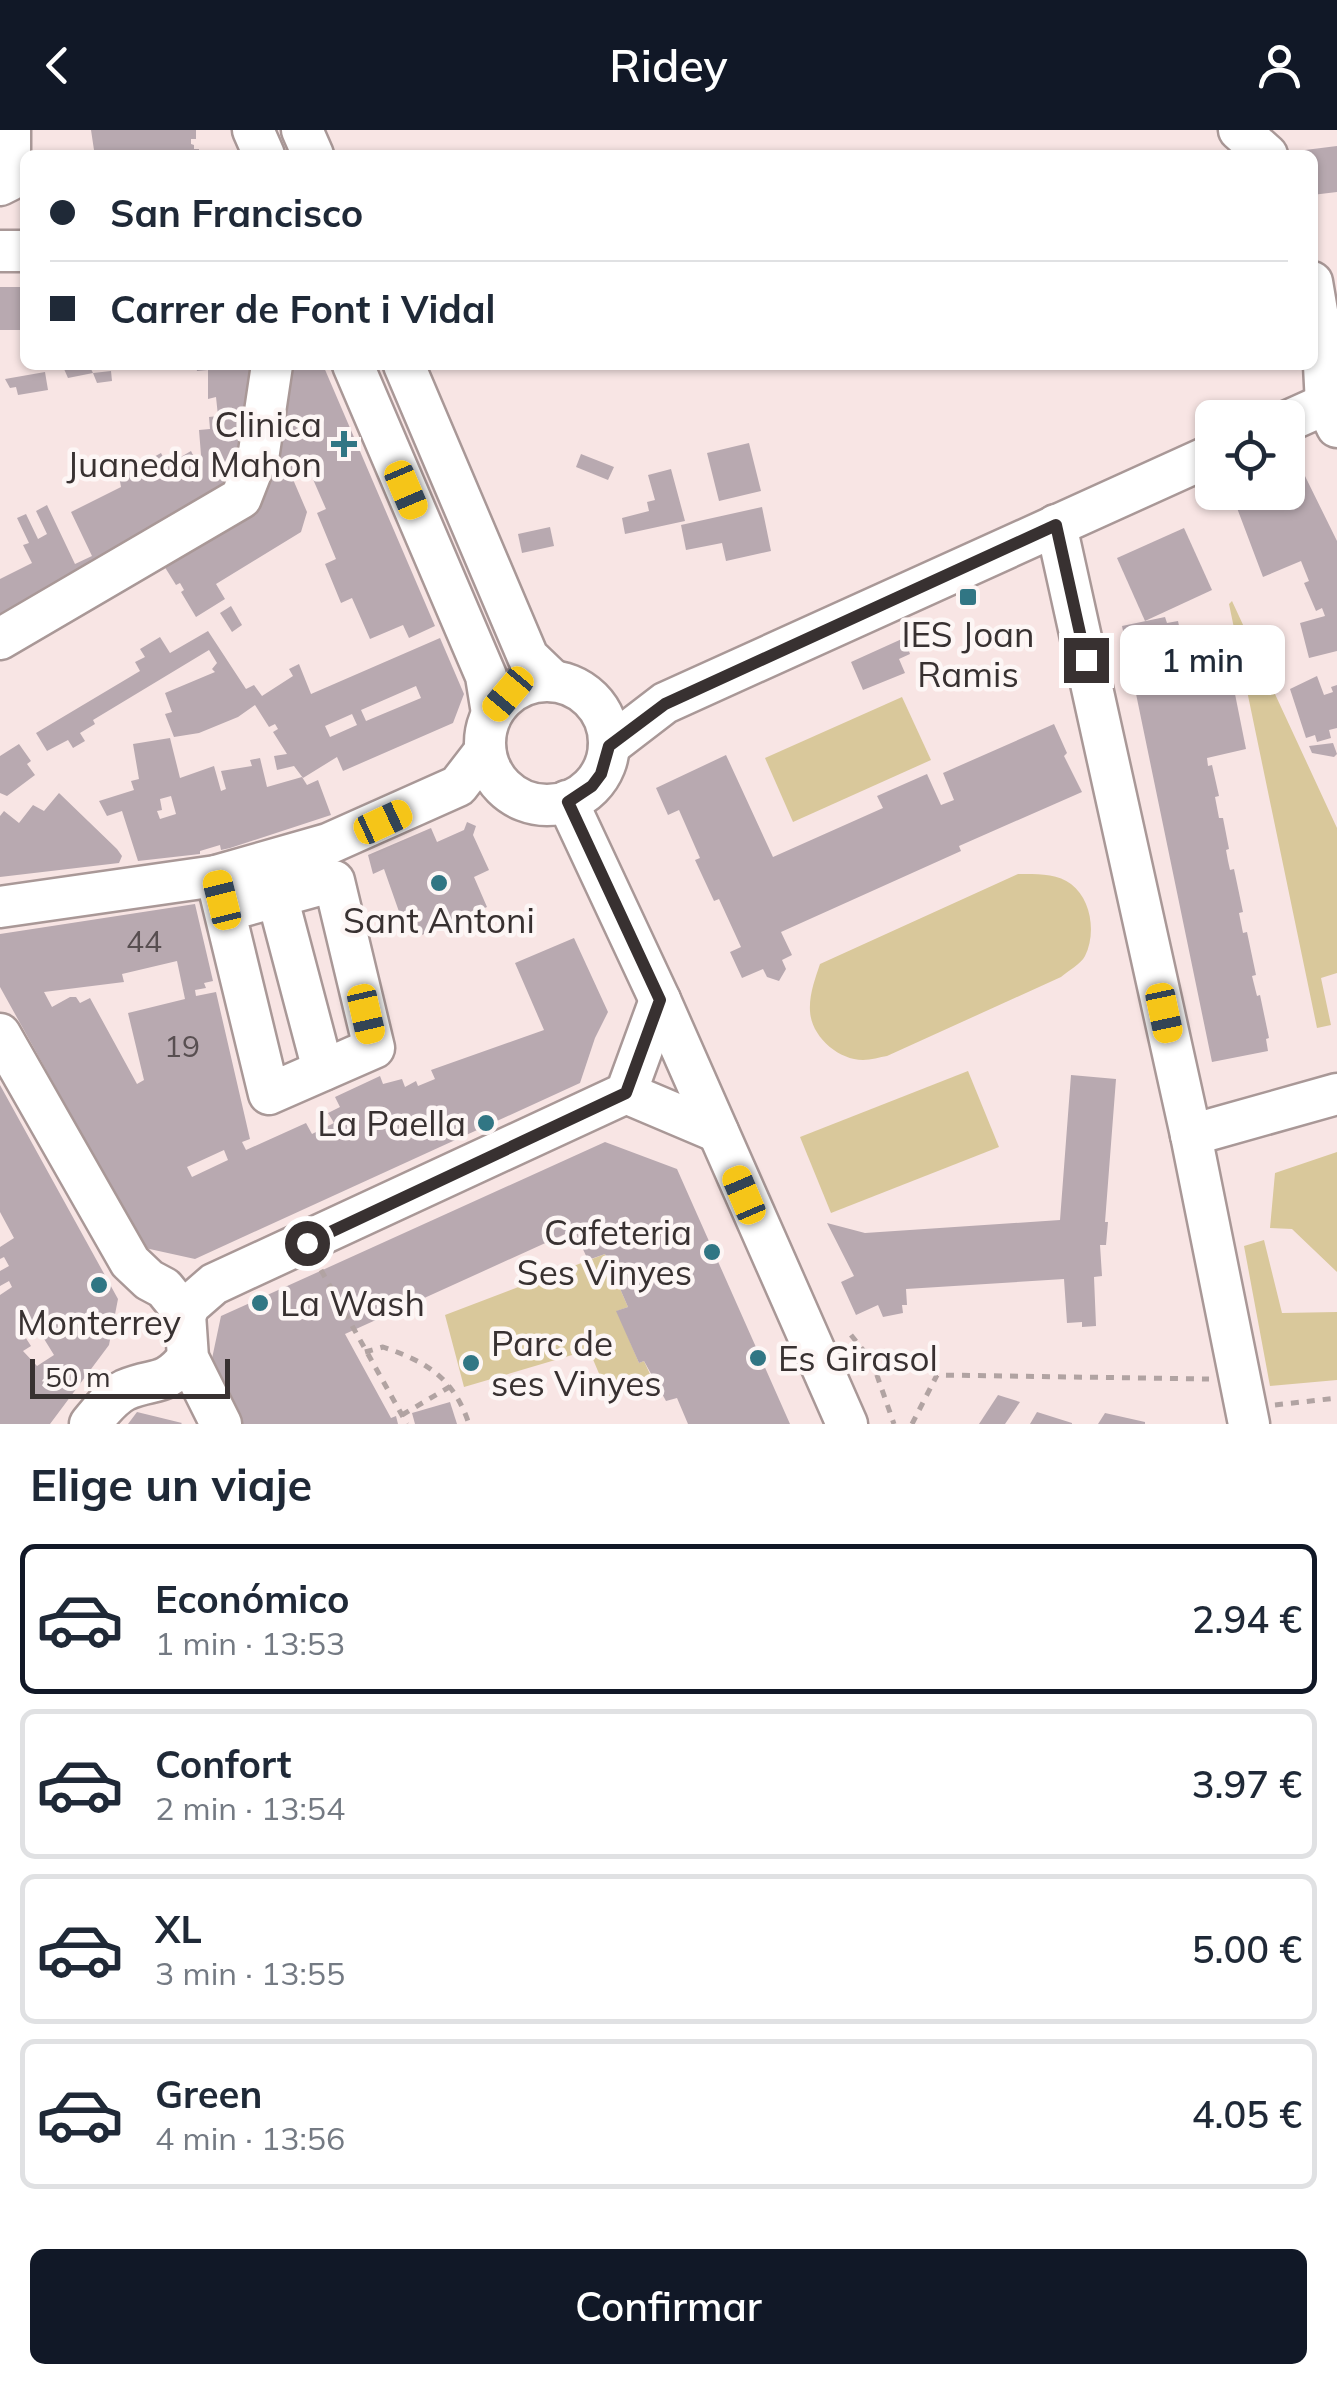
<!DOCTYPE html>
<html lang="es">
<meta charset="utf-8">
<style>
:root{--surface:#fff;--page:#f2f2f3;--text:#1f2937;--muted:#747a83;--line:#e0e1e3;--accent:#111827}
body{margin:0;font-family:Mulish,sans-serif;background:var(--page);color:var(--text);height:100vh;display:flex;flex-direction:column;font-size:38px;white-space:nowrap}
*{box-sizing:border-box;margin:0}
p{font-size:32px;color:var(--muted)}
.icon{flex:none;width:55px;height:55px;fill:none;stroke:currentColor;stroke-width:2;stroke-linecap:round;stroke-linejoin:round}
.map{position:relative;height:1294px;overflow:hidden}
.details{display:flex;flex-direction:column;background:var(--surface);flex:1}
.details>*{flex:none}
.guide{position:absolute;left:20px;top:20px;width:1298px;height:220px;border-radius:15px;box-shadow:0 2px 8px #0004;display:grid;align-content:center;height:220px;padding:0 30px;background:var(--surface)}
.tools{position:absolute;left:1195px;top:270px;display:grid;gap:20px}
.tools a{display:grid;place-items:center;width:110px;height:110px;border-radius:15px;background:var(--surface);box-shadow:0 2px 8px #0004;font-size:50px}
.scale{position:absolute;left:30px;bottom:25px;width:200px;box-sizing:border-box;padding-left:10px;border:5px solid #383131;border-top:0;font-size:28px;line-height:35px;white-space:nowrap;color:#383131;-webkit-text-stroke:8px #fdf6f5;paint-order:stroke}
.end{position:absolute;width:45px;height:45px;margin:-22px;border:12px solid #383131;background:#fff;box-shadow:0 0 0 5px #fff}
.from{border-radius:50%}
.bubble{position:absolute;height:70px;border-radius:15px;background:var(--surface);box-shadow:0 2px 8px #0004;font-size:32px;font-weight:600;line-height:70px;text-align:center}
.car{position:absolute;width:30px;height:60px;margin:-30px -15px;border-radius:12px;box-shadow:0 0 8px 2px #0007;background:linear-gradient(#f5c518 24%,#345 0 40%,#f5c518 0 76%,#345 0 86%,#f5c518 0)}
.guide b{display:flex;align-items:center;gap:35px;height:95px;font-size:38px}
.guide b+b{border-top:2px solid var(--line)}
.guide i{width:25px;height:25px;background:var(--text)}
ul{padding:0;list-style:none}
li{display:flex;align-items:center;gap:30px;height:150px;margin:0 20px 15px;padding:0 10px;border:5px solid var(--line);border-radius:15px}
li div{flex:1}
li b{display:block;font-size:38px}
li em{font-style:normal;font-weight:600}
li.selected{border-color:var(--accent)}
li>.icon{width:90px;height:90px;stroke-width:1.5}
h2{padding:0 30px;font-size:45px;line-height:120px}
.action{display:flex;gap:20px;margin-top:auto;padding:20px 30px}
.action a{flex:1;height:115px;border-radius:15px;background:var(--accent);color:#fff;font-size:40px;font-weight:600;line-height:115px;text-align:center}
header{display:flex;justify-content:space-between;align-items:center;height:130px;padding:0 30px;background:var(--accent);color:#fff;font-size:45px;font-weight:600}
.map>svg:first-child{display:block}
.green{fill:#d9c89b}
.building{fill:#b8a9b0;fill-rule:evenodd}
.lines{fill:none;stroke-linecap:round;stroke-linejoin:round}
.minor-casing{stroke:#a99897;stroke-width:45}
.path{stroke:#b1a3a2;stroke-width:5;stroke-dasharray:8 8;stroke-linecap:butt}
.minor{stroke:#fff;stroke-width:40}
.route{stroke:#383131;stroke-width:12}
.poi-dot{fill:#317684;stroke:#fdf6f5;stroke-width:4}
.labels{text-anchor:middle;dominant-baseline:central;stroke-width:9;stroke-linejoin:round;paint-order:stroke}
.number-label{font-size:30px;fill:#584f51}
.poi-label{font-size:35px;fill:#383131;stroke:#fdf6f5;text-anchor:end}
</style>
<header><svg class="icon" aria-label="back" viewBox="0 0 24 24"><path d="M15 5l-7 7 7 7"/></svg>Ridey<svg class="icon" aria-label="person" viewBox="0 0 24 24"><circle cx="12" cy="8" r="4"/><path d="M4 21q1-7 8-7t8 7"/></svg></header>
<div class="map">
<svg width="1337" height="1294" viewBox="0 0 1337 1294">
<rect width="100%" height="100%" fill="#f8e5e4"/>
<g class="green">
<path d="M 1232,471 L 1337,698 L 1337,843 L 1321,848 L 1331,895 L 1317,898 L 1229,474 Z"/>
<path d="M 902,567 L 931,630 L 793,692 L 765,628 Z"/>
<path d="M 1018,744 C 1035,744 1057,743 1071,754 C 1092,770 1096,804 1085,826 C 1081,834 1068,841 1061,847 L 887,926 C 880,927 871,930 863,930 C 838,930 811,906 810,881 C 809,865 815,849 820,834 Z"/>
<path d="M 968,941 L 999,1017 L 831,1083 L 800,1007 Z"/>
<path d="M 1337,1022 L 1337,1142 L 1292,1099 L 1270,1098 L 1275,1043 Z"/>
<path d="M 1264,1110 L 1282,1183 L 1337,1182 L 1337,1250 L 1270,1256 L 1244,1116 Z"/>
<path d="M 605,1124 L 628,1177 L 617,1181 L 639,1233 L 644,1231 L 655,1255 L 609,1267 L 589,1220 L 464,1257 L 445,1185 Z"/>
</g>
<g class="building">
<path d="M 91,0 L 196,0 L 196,9 L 191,9 L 191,14 L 194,15 L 194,19 L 199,19 L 199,25 L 89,25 L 89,20 L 94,20 Z"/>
<path d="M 1337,16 L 1337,62 L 1312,65 L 1312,25 L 1306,25 L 1305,20 Z"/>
<rect x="0" y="157" width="25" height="43"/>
<path d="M 89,235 L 93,243 L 111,241 L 112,251 L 97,253 L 93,243 L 68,248 L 64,239 Z"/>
<path d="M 196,235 L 261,235 L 239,356 L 0,500 L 0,449 L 32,433 L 23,415 L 29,413 L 17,388 L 26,384 L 38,409 L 47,404 L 36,381 L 47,375 L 75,434 L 92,426 L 71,382 L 121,357 L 119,346 L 161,323 L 167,335 L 191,321 L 194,327 L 201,325 L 199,300 L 210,299 L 209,287 L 218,286 L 216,267 L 208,269 L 208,240 L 197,241 Z"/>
<path d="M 288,235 L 323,235 L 435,496 L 409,508 L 403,495 L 370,509 L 352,468 L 341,473 L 325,434 L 336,429 L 317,383 L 326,379 L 312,347 L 316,346 L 313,338 L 292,347 L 307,382 L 301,402 L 216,454 L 225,469 L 196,487 L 181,462 L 184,460 L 180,453 L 176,455 L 161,431 L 260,371 Z"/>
<path d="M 45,242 L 48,260 L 18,265 L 16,257 L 10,258 L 5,249 Z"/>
<path d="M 749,313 L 761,361 L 719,371 L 707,323 Z"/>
<path d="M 581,324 L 614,337 L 608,350 L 576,337 Z"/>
<path d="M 671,339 L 685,391 L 625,404 L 622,388 L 649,381 L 647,372 L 655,370 L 648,345 Z"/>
<path d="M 1304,344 L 1337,411 L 1337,521 L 1309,528 L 1300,493 L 1325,486 L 1322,478 L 1316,481 L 1304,453 L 1309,451 L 1301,431 L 1263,447 L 1237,378 L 1268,362 L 1288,362 L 1288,352 Z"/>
<path d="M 762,377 L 771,421 L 726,431 L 722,413 L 686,420 L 681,395 Z"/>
<path d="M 550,397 L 554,416 L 522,423 L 518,404 Z"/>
<path d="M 1184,398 L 1212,460 L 1145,491 L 1117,428 Z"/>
<path d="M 231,476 L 242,495 L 232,502 L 220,483 Z"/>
<path d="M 1165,487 L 1167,493 L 1178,491 L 1193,562 L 1233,554 L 1246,619 L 1207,628 L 1208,636 L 1212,635 L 1219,666 L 1215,667 L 1219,688 L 1223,688 L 1229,719 L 1226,720 L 1228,731 L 1230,740 L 1234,739 L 1243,782 L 1239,783 L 1243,803 L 1247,802 L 1256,845 L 1252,846 L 1257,866 L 1260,865 L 1269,908 L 1266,909 L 1268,921 L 1212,932 L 1122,496 Z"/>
<path d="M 208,501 L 246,559 L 254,555 L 262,566 L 293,546 L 289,539 L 299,534 L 311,564 L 440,508 L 464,564 L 453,593 L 343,641 L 337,627 L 303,648 L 294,636 L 277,640 L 274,626 L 287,624 L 273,602 L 278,599 L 275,594 L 269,597 L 255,575 L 238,587 L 199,603 L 174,607 L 165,584 L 172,582 L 165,563 L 215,542 L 212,539 L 217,533 L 209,520 L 93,590 L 95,594 L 80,603 L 85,611 L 73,618 L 68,610 L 47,621 L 36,603 L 140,541 L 135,532 L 145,527 L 140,519 L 160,507 L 170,523 ZM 416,556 L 421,568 L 366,591 L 361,580 ZM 352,584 L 357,595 L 330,607 L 325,596 Z"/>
<path d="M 904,508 L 910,524 L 899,529 L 905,543 L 863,560 L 851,532 Z"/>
<path d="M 1317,546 L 1324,565 L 1333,562 L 1331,557 L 1337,555 L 1337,598 L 1329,600 L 1331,608 L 1317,612 L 1315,605 L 1306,608 L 1290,559 Z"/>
<path d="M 1054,594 L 1067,623 L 1064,626 L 1082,662 L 959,716 L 961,721 L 781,802 L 792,825 L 782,830 L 786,839 L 779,851 L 767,847 L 763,839 L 742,848 L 730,822 L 741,817 L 719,769 L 714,771 L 695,730 L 700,728 L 679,680 L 668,685 L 656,658 L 726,625 L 773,727 L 883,678 L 877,666 L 927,644 L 941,675 L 954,670 L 943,643 Z"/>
<path d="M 170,608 L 180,648 L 214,636 L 221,661 L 226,659 L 221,641 L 252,636 L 250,630 L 260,628 L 267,657 L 302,647 L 307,655 L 318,650 L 331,685 L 230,718 L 221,720 L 220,715 L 200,721 L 200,724 L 138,731 L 122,681 L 107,686 L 99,671 L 134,660 L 131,651 L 139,649 L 133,614 ZM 171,666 L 176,684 L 160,689 L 157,681 L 162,680 L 160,669 Z"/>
<path d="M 1333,613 L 1337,624 L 1334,627 L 1312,623 L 1309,616 Z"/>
<path d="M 19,614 L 31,631 L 27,634 L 35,645 L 7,666 L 0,663 L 0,626 Z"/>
<path d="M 59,663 L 117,719 L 122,726 L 119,733 L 0,747 L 0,686 L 4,681 L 19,693 L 33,675 L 44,681 Z"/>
<path d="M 467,692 L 476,696 L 473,705 L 489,740 L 474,747 L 487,777 L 417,807 L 410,790 L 403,793 L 384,739 L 373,744 L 368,725 L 431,698 L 437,712 L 464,700 Z"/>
<path d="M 195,774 L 213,851 L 204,853 L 206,858 L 195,860 L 196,866 L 216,862 L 250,1009 L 242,1012 L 246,1020 L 306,993 L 312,1004 L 334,993 L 328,983 L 340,977 L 335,967 L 380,946 L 383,954 L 402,949 L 405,957 L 416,951 L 418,956 L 435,949 L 431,940 L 544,900 L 515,833 L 574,808 L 608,882 L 595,908 L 580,953 L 195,1129 L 145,1118 L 0,857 L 0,804 ZM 177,831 L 185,869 L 128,883 L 144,950 L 137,954 L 90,868 L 80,873 L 76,867 L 70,867 L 52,877 L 44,862 L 124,852 L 122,844 ZM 224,1020 L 228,1030 L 192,1047 L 187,1037 Z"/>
<path d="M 1071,945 L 1116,949 L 1105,1092 L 1108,1092 L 1106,1115 L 1100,1115 L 1102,1146 L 1094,1147 L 1096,1196 L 1082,1197 L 1082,1192 L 1067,1193 L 1064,1149 L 906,1159 L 907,1175 L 902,1175 L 903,1183 L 883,1187 L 878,1175 L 856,1185 L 841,1152 L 854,1146 L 827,1093 L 865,1103 L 1060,1090 Z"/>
<path d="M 0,955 L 118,1169 L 109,1215 L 50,1294 L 0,1294 L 0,1165 L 12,1157 L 9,1151 L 0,1156 L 0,1141 L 9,1136 L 4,1127 L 0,1129 L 0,1117 L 14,1108 L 0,1082 ZM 33,1191 L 54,1225 L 37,1236 L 23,1221 L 31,1216 L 20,1199 Z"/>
<path d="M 605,1012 L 677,1039 L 790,1294 L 688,1294 L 677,1268 L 666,1271 L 644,1231 L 639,1233 L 616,1181 L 628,1177 L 605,1124 L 588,1130 L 574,1100 L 345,1204 L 391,1288 L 396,1286 L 398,1294 L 241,1294 L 210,1238 L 221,1186 Z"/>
<path d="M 998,1265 L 1020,1272 L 1005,1294 L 979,1294 Z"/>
<path d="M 450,1272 L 457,1294 L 415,1294 L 412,1283 Z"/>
<path d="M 137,1282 L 182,1293 L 181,1294 L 128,1294 Z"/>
<path d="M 1037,1282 L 1072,1293 L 1072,1294 L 1030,1294 Z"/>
<path d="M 1105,1283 L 1145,1292 L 1145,1294 L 1098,1294 Z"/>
</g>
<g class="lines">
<defs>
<g id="minor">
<path d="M 253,0 L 264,25"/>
<path d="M 302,0 L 313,25"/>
<path d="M 1239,0 L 1267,25"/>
<path d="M 0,55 L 10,50 L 10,0"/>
<path d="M 0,121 L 25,121"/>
<path d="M 1312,152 L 1323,216 L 1326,274 L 1337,297"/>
<path d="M 353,235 L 486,546 L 492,583"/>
<path d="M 404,235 L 528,527 L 553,551"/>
<path d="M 1288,291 L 1337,269"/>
<path d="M 1056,395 L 1191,1005 L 1249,1294"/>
<path d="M 0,509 L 241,368 L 259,322 L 272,235"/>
<circle cx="547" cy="613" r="62"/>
<path d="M 609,616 L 665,573 L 1212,325"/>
<path d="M 567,671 L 660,870 L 847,1294"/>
<path d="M 216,746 L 269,964 L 374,918 L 334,751 L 225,781"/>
<path d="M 277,766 L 323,940"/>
<path d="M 0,777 L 216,746 L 328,714 L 458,656 L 485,621"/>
<path d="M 0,904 L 130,1132 L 149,1150 L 164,1158 L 185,1184 L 188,1228 L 221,1294"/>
<path d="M 626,963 L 718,1002"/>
<path d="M 1191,1005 L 1337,964"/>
<path d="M 185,1184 L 191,1174 L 214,1154 L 626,963 L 660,870"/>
<path d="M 90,1294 C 100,1282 111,1267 125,1260 C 156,1247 163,1258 188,1228"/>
</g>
</defs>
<use href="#minor" class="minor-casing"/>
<g class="path">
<path d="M 321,1140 L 407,1294"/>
<path d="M 851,1205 L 872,1231 L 894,1294"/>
<path d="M 365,1222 L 383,1217 C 428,1232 454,1249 469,1294"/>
<path d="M 1275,1275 L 1337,1268"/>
<path d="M 402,1285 L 451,1256"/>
<path d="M 912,1294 L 937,1245 L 1209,1249"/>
</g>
<use href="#minor" class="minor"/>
</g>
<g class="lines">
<path class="route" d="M 307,1113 L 626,963 L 660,870 L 568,672 L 592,656 L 601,644 L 609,616 L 665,574 L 1056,395 L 1086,530"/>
</g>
<g class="poi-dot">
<path d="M339 299h10v10h10v10h-10v10h-10v-10h-10v-10h10z"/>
<rect x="958" y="457" width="20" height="20" rx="5"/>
<circle cx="439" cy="753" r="10"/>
<circle cx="486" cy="993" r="10"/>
<circle cx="712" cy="1122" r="10"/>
<circle cx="99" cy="1155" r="10"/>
<circle cx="260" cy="1173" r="10"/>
<circle cx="758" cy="1228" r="10"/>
<circle cx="471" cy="1233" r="10"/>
</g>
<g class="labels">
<g class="number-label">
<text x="144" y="811">44</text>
<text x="182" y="916">19</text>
</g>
<g class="poi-label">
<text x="322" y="294">Clinica<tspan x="322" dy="40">Juaneda Mahon</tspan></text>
<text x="968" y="504" text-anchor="middle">IES Joan<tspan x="968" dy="40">Ramis</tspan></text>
<text x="439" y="790" text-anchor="middle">Sant Antoni</text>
<text x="466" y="993">La Paella</text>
<text x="692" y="1102">Cafeteria<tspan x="692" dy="40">Ses Vinyes</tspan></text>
<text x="280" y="1173" text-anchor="start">La Wash</text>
<text x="99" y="1192" text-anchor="middle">Monterrey</text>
<text x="491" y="1213" text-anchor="start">Parc de<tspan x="491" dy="40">ses Vinyes</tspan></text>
<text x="778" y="1228" text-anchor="start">Es Girasol</text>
</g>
</g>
</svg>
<div class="tools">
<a><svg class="icon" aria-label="locate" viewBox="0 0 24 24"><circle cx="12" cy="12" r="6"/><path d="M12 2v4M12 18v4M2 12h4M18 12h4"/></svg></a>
</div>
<div class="scale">50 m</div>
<i class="end from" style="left:307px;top:1113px"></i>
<i class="end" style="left:1086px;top:530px"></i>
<div class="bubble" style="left:1120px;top:495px;width:165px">1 min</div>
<i class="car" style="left:406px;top:360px;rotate:157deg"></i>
<i class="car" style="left:508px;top:564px;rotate:220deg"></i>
<i class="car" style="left:383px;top:692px;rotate:65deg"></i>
<i class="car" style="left:222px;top:770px;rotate:346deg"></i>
<i class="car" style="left:1164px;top:883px;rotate:168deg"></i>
<i class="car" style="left:366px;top:884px;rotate:167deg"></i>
<i class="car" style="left:744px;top:1065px;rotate:337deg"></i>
<div class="guide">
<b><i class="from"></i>San Francisco</b>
<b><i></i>Carrer de Font i Vidal</b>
</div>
</div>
<section class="details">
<h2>Elige un viaje</h2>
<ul>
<li class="selected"><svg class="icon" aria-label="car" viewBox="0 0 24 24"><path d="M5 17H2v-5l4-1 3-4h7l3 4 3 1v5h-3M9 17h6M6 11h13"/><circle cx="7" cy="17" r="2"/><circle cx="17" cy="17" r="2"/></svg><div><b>Económico</b><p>1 min · 13:53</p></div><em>2.94 €</em></li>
<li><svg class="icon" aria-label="car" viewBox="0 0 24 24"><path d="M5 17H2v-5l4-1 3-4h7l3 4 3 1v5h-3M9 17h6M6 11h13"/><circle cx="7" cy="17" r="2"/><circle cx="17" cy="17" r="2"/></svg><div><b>Confort</b><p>2 min · 13:54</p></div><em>3.97 €</em></li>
<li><svg class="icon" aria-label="car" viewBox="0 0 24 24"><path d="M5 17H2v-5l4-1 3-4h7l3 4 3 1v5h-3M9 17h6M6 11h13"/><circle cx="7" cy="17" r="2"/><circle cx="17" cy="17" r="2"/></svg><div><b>XL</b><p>3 min · 13:55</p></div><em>5.00 €</em></li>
<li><svg class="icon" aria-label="car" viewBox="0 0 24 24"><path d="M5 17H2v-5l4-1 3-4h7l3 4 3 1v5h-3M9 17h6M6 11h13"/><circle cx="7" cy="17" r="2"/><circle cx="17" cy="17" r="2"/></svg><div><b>Green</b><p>4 min · 13:56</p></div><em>4.05 €</em></li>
</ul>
<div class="action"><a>Confirmar</a></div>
</section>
